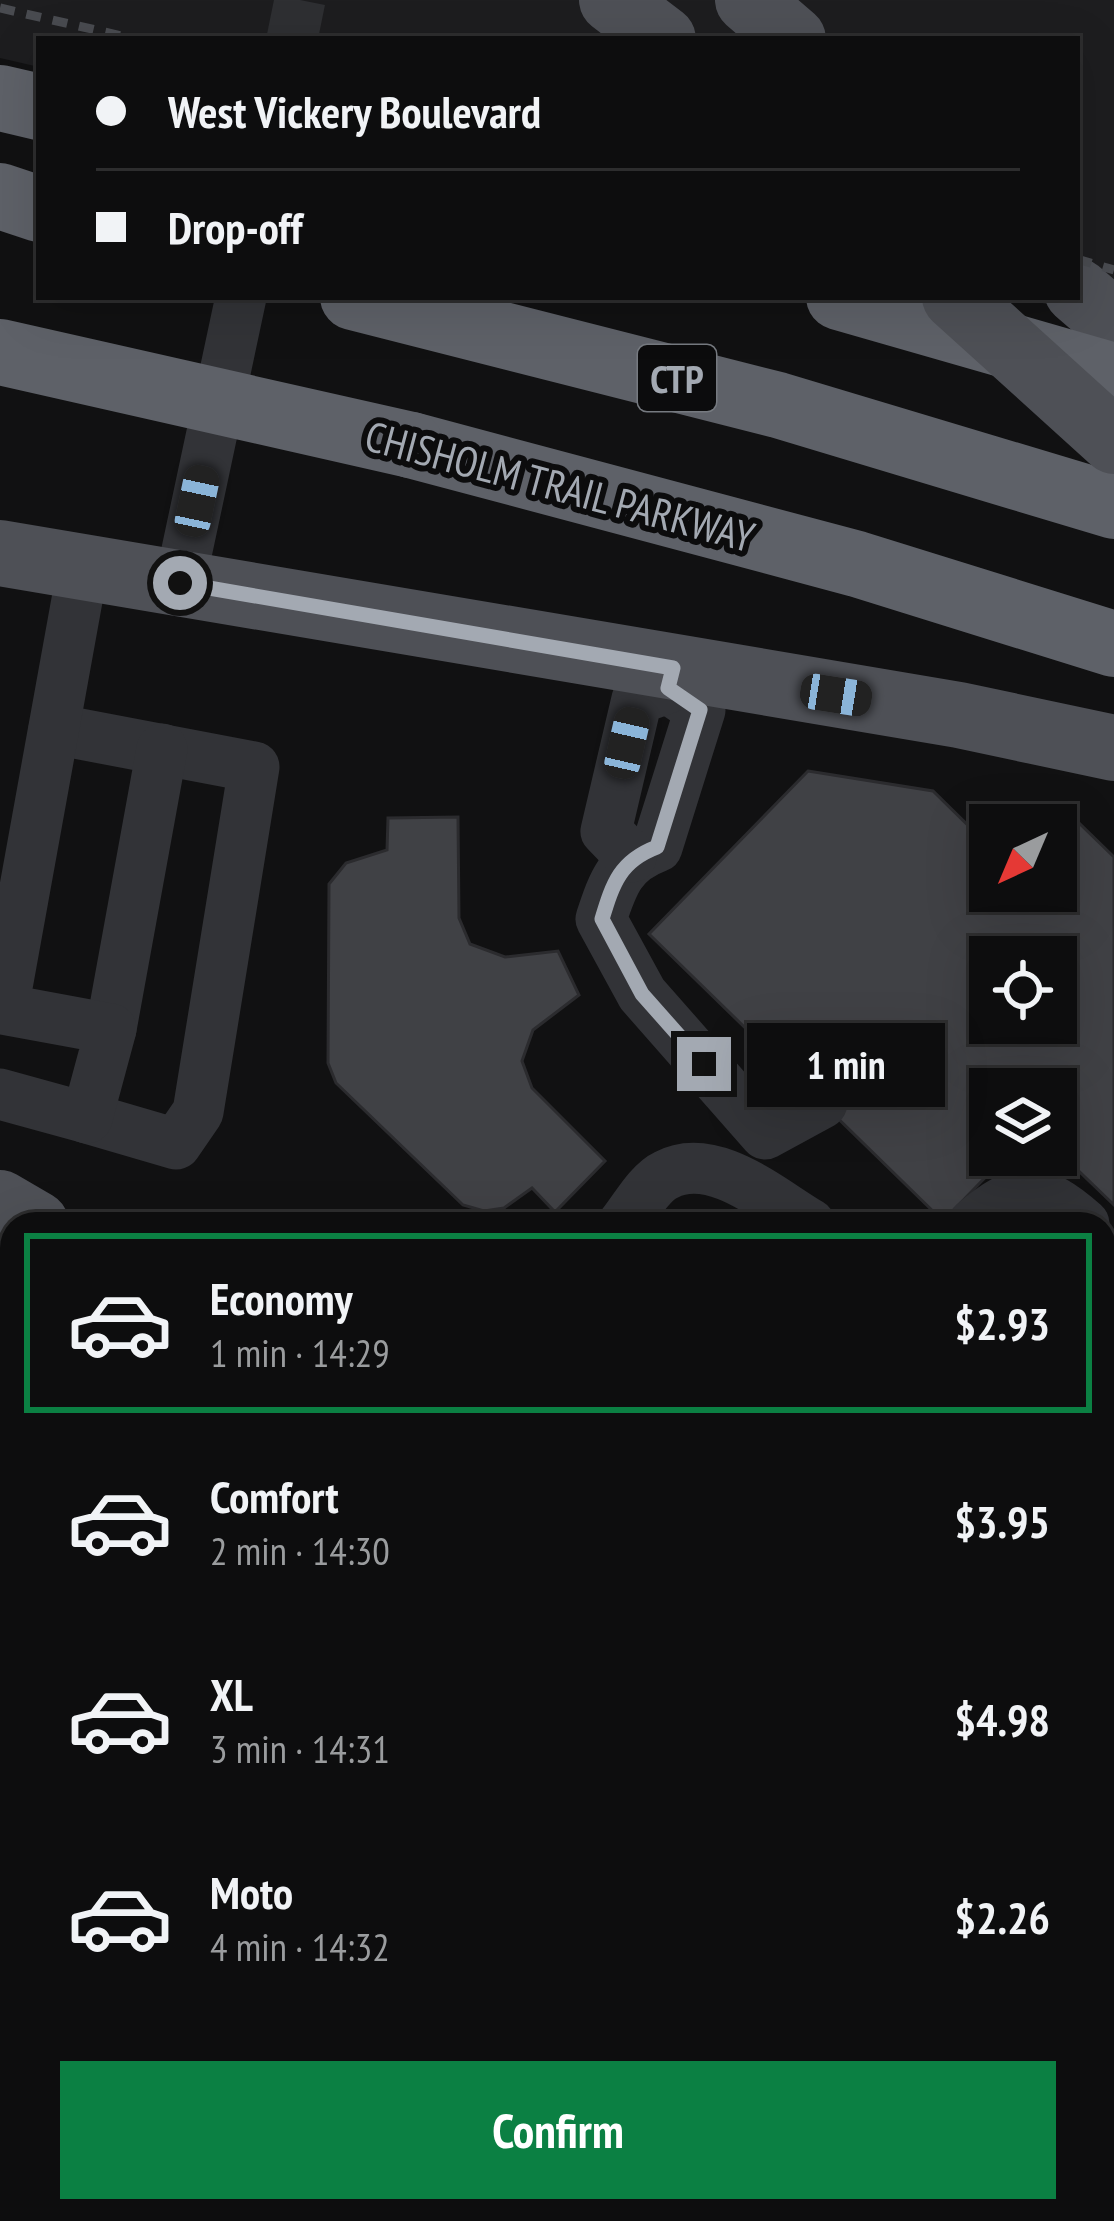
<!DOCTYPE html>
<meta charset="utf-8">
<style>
:root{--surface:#0d0d0e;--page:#1b1b1c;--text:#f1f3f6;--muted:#9a9c9e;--line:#2d2d2e;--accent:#0b8043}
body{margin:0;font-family:"PT Sans Narrow",sans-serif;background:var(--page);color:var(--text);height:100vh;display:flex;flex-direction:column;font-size:45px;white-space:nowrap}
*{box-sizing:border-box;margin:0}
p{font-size:39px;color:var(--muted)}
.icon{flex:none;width:66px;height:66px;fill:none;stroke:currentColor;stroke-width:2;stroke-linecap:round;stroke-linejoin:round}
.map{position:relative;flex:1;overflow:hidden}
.panel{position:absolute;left:0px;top:1212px;width:1116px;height:1011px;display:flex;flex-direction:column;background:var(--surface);border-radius:36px 36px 0 0;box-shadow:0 12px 48px #0002,0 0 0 3px var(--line)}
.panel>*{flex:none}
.hud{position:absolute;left:36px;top:36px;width:1044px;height:264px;border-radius:0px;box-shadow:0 12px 48px #0002,0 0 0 3px var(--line);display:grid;align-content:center;height:264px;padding:0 60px;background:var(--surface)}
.needle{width:78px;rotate:224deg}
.tools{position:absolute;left:969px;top:804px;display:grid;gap:24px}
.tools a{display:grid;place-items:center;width:108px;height:108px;border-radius:0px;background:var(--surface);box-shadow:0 12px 48px #0002,0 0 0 3px var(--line);font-size:60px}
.end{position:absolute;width:54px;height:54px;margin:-27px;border:15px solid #a3a9b2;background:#111;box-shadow:0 0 0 6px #111}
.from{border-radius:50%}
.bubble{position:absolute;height:84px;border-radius:0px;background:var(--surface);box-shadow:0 12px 48px #0002,0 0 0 3px var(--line);font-size:39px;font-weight:600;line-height:84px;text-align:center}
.car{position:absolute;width:36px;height:72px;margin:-36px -18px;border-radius:15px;box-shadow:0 0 9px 3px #0007;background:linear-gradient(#222 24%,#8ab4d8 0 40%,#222 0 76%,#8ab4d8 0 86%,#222 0)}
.hud b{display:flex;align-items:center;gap:42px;height:114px;font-size:45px}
.hud b+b{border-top:3px solid var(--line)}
.hud i{width:30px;height:30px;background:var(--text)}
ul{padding:21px 0 0;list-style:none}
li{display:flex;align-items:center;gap:36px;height:180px;margin:0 24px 18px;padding:0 36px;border:6px solid transparent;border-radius:0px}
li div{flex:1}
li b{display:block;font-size:45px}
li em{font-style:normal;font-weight:600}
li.current{border-color:var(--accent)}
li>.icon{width:108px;height:108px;stroke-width:1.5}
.button{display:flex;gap:24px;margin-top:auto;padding:24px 60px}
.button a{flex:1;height:138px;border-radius:0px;background:var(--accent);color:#fff;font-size:48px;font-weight:600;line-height:138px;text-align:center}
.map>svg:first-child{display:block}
.built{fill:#1d1d1f}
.green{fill:#1d251e}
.building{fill:#404145;stroke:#2b2b2e;stroke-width:3;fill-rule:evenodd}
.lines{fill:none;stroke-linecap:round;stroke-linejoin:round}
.minor-tunnel{stroke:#2e2f32;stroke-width:51;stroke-dasharray:51 26;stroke-linecap:butt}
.path{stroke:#383a3e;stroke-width:6;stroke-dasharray:6 9;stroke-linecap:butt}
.minor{stroke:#323337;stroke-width:51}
.major{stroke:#4e5056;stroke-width:66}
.highway{stroke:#5e6168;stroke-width:66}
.rail{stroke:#494b50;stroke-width:9;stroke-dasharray:15 12;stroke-linecap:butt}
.major-bridge{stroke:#4e5056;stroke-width:66}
.highway-bridge{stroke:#5e6168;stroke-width:66}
.route{stroke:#a3a9b2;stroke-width:15}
.labels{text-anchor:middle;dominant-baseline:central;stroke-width:12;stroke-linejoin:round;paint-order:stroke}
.shield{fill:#0c0c0d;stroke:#767a80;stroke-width:3}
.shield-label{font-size:39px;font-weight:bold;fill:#a3a9b2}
.street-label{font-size:42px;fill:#a3a9b2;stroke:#0c0c0d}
</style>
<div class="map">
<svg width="1114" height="2221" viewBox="0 0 1114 2221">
<rect width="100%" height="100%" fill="#111112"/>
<path class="built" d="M 0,0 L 1114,0 L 1114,319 L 1015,297 L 1077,297 L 1077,39 L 39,39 L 39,67 L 0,58 Z"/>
<path class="green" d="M 0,2027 L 12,2033 L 12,2211 L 382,2211 L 405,2221 L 0,2221 Z"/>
<g class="building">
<path d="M 808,771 L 933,791 L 990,847 L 990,891 L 1056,891 L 1056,825 L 1043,823 L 1079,823 L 1114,857 L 1114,1205 L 1056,1149 L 1056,1089 L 990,1089 L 990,1155 L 1007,1155 L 943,1221 L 649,934 ZM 990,957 L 1056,957 L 1056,1023 L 990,1023 Z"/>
<path d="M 458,817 L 459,918 L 470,944 L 505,957 L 558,951 L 579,995 L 533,1030 L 522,1061 L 532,1088 L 605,1161 L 555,1212 L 532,1188 L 504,1208 L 484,1211 L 463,1205 L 336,1083 L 328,1063 L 329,884 L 346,863 L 387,850 L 388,818 Z"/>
<path d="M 1114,1598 L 1114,1708 L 1104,1698 L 1104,1608 Z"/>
</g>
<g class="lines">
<path class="minor-tunnel" d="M 292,39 L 300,0"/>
<g class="path">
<path d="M 0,2062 L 12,2068"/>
<path d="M 0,2164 L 12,2157"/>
<path d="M 72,2211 L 105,2220"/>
<path d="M 324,2211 L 343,2221"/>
<path d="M 0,2220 L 14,2211"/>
</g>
<g class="minor">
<path d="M 180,583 L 241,297"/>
<path d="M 668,688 L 700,710 L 657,847 C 620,861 613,883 601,919 L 642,994 L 765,1134 L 822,1103"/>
<path d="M 54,729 L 254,767 L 198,1112 L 176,1144 L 87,1118"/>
<path d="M 631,857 L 606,831 L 637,699 L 668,688"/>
<path d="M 111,1029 L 162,749"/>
<path d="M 0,1094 L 87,1118 L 111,1029 L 3,1009 L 83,567"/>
<path d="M 623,1224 C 635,1209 649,1183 666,1175 C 713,1150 771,1201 810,1224"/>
<path d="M 973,1224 C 1019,1184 1040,1185 1084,1224"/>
</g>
<g class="major">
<path d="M 612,0 L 663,39"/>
<path d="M 748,0 L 793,39"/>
<path d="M 1077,291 L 1114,323"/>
<path d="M 0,553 L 959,715 L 1114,748"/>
<path d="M 0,1203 L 36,1224"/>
<path d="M 1104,1805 L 1114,1810"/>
<path d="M 0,1919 L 12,1924"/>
<path d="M 622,2211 L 638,2221"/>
</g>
<g class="highway">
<path d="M 0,98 L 39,107"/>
<path d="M 0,196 L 39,209"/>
<path d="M 353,297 L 778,405 L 1114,506"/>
<path d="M 839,297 L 1114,376"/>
<path d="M 411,445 L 857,564 L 1114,644"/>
<path d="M 0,1365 L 12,1371"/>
<path d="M 0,1495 L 12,1502"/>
<path d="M 0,1769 L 12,1772"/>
<path d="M 1104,1851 L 1114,1857"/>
<path d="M 1104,1976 L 1114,1982"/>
<path d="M 1104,2112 L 1114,2120"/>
<path d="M 870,2211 L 883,2221"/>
<path d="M 1000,2211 L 1012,2221"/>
</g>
<g class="rail">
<path d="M 0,8 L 135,39"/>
<path d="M 1077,259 L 1114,270"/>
</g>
<path class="major-bridge" d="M 955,297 L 1114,441"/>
<g class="highway-bridge">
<path d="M 0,352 L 411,445"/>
<path d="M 0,1675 L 12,1679"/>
</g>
</g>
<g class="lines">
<path class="route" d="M 180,583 L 673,668 L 668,688 L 700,710 L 657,847 C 620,861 613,883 602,919 L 642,994 L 704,1064"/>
</g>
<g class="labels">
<rect class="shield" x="638" y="345" width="78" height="66" rx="9"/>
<g class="shield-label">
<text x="677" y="378">CTP</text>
</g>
<g class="street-label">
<text transform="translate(560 486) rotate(15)">CHISHOLM TRAIL PARKWAY</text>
</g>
</g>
</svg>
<div class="tools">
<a><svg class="needle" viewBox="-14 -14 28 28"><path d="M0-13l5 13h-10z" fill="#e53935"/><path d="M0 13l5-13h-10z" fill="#9a9c9e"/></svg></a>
<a><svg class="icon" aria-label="locate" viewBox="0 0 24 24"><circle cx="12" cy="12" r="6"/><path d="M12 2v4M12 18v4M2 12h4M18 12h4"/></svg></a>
<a><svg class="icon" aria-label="layers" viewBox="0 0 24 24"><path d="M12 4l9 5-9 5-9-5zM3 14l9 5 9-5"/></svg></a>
</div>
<i class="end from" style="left:180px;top:583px"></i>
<i class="end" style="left:704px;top:1064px"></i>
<div class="bubble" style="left:747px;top:1023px;width:198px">1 min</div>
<i class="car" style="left:197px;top:501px;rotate:12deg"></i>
<i class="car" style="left:836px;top:695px;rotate:99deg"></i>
<i class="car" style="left:627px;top:743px;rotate:13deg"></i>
<div class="hud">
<b><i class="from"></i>West Vickery Boulevard</b>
<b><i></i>Drop-off</b>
</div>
<section class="panel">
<ul>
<li class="current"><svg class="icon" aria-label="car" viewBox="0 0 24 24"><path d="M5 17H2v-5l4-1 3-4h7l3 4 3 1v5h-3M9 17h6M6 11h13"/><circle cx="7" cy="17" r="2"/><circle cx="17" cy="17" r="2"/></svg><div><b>Economy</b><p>1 min · 14:29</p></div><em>$2.93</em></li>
<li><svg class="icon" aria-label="car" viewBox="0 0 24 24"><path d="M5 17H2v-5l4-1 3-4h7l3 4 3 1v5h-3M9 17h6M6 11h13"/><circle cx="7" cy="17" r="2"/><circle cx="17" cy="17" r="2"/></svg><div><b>Comfort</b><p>2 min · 14:30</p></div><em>$3.95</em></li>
<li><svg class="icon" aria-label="car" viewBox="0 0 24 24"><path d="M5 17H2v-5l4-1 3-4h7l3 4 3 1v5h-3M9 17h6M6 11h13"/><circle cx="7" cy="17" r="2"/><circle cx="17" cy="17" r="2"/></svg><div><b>XL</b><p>3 min · 14:31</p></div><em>$4.98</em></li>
<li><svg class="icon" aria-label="car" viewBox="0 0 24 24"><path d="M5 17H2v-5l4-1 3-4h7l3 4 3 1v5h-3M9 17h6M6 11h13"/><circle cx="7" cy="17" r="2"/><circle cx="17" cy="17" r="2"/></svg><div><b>Moto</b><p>4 min · 14:32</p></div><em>$2.26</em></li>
</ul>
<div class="button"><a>Confirm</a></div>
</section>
</div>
